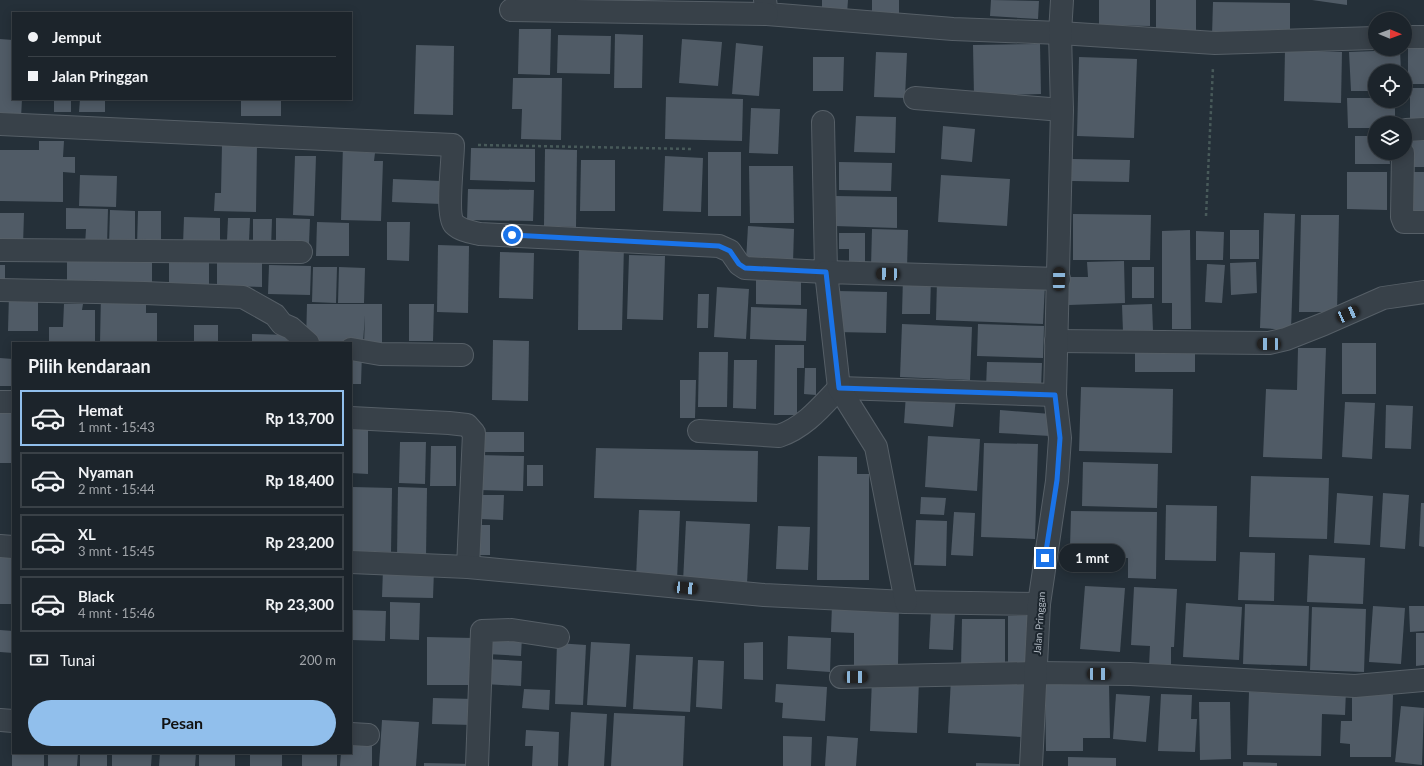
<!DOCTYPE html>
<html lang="id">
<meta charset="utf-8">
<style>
:root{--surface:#1c242b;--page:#293037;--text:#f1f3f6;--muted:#a0a4a9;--line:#3a4147;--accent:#91bfec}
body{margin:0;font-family:Lato,sans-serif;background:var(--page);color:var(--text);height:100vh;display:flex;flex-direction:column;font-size:15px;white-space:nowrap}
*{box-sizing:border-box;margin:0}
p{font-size:13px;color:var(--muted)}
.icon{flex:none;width:22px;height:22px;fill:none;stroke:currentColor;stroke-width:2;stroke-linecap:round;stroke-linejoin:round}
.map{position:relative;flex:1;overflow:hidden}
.sheet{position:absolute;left:12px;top:342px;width:340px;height:412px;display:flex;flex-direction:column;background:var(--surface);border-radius:0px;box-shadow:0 2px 10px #0003,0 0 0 1px var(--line)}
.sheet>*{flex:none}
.guide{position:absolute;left:12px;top:12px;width:340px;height:88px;border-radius:0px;box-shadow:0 2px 10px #0003,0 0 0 1px var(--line);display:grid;align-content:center;height:88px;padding:0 16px;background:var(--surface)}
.needle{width:26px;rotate:91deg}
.fabs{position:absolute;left:1368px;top:12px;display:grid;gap:8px}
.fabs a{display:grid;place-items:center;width:44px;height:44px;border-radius:50%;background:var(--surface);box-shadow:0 2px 10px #0003,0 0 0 1px var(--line);font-size:20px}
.end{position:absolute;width:18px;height:18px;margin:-9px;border:5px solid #1a73e8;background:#fff;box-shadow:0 0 0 2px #fff}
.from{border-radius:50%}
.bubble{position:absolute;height:28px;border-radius:14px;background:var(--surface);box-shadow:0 2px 10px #0003,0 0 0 1px var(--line);font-size:13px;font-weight:700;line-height:28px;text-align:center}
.car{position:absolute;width:12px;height:24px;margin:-12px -6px;border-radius:5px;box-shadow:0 0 3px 1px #0007;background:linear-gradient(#222 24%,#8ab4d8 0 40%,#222 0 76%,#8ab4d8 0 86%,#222 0)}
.guide b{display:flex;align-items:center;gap:14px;height:38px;font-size:15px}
.guide b+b{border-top:1px solid var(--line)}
.guide i{width:10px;height:10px;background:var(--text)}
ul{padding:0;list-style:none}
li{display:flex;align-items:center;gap:12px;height:56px;margin:0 8px 6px;padding:0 8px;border:2px solid var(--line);border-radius:0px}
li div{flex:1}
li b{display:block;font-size:15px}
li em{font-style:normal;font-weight:700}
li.selected{border-color:var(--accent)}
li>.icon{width:36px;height:36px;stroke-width:1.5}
h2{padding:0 16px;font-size:18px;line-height:48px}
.pay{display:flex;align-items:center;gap:10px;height:44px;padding:0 16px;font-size:15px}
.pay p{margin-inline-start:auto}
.cta{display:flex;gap:8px;margin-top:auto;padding:8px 16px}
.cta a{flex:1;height:46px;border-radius:24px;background:var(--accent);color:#111;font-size:16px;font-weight:700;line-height:46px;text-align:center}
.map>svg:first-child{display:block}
.building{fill:#505b66}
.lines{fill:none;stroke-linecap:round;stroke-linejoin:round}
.minor-casing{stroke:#565f67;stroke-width:24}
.path{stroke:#485a5a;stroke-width:2.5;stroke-dasharray:3 3;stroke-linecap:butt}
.minor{stroke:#384149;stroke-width:22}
.route{stroke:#1a73e8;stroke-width:5}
.labels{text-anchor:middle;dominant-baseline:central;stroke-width:4;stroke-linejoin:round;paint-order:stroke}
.street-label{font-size:10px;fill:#b4bcc5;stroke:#1d262e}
</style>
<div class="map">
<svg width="1424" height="766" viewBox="0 0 1424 766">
<rect width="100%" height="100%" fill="#253039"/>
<g class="building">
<path d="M 822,0 L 848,0 L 847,14 L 822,14 Z"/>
<rect x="872" y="0" width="27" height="16"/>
<path d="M 991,0 L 1039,1 L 1038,19 L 990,16 Z"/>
<path d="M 1099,0 L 1150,0 L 1150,26 L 1099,25 Z"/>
<rect x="1156" y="0" width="40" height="31"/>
<path d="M 1312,0 L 1347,0 L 1347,5 Z"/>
<path d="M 1213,2 L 1290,3 L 1290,36 L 1212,36 Z"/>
<path d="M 519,29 L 551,29 L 550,75 L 518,74 Z"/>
<path d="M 615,34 L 643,35 L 642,88 L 614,88 Z"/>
<path d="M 558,35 L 611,36 L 610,74 L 557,73 Z"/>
<path d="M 0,39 L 13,40 L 13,99 L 22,99 L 21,118 L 0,118 Z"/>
<path d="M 682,39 L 722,42 L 718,86 L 679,83 Z"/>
<path d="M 736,43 L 763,46 L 759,96 L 732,94 Z"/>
<path d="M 1040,44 L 1041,94 L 974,96 L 973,45 Z"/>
<path d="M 416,45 L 454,46 L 453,115 L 414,114 Z"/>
<rect x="1408" y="46" width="16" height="38"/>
<path d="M 1285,50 L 1342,52 L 1341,103 L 1284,101 Z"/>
<path d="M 1400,50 L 1401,71 L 1375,71 L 1375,91 L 1351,91 L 1349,52 Z"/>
<path d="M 876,52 L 907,53 L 905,98 L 874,97 Z"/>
<path d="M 813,57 L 844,57 L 843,91 L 813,91 Z"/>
<path d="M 1079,57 L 1137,59 L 1134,138 L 1077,136 Z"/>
<path d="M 513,78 L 562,78 L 561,140 L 521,139 L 522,109 L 512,109 Z"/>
<rect x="1410" y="88" width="14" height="39"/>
<path d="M 666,97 L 743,99 L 742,141 L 665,139 Z"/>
<path d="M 1347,98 L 1375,98 L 1375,101 L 1395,101 L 1395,123 L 1375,123 L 1375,128 L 1348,128 Z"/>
<rect x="54" y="99" width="17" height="13"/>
<path d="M 80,99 L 105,99 L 105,112 L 79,112 Z"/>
<rect x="241" y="99" width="40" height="17"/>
<path d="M 751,108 L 780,109 L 778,154 L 749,153 Z"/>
<path d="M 856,116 L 896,117 L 895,153 L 854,152 Z"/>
<path d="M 943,126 L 975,129 L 972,162 L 941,159 Z"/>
<rect x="1409" y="132" width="15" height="35"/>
<path d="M 1355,136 L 1375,136 L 1375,153 L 1389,153 L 1390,164 L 1355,164 Z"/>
<path d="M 39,141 L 64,141 L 63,157 L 75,157 L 75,173 L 63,172 L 63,202 L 0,201 L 0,150 L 39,150 Z"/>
<path d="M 222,144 L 257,144 L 256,212 L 214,211 L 215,193 L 221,193 Z"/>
<path d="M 343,144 L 360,144 L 360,152 L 375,153 L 374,161 L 383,161 L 381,221 L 341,220 Z"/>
<path d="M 471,148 L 535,149 L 535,182 L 470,180 Z"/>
<path d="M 545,149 L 577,150 L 576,227 L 544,226 Z"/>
<rect x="708" y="152" width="33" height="64"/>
<path d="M 295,156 L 316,156 L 314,216 L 293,215 Z"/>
<path d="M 665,156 L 703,158 L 701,212 L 663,211 Z"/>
<path d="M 1072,159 L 1130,160 L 1129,182 L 1072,181 Z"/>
<path d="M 581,160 L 615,160 L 615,211 L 580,211 Z"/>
<path d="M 839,162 L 892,163 L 891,191 L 839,190 Z"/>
<path d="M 749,166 L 793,166 L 794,223 L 750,223 Z"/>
<path d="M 1347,172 L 1387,172 L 1387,210 L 1347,209 Z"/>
<path d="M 1406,172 L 1424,172 L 1424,212 L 1406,213 Z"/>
<path d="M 80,175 L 117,176 L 116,207 L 79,206 Z"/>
<path d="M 941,175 L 1010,179 L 1007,226 L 938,222 Z"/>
<path d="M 393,179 L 441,181 L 441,204 L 392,202 Z"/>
<path d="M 468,189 L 534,190 L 533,221 L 467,220 Z"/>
<path d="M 835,196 L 897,197 L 897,228 L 834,226 Z"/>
<path d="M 66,208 L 108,209 L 107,245 L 85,245 L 86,229 L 66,229 Z"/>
<path d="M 110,210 L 135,211 L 135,246 L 109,246 Z"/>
<path d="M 138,211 L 161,211 L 161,247 L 137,246 Z"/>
<path d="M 0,213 L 24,213 L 23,245 L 0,244 Z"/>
<path d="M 1264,213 L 1295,214 L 1291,330 L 1260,328 Z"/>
<path d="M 1073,214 L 1151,215 L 1150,260 L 1073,260 Z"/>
<path d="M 1301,215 L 1339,215 L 1337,312 L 1299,312 Z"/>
<path d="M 184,217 L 220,218 L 220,246 L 183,245 Z"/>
<path d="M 228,218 L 250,218 L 249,241 L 227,241 Z"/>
<path d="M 276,218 L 310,219 L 309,244 L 276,244 Z"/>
<path d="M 253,219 L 272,219 L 271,248 L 253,248 Z"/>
<path d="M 317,222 L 349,223 L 349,256 L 316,256 Z"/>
<path d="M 387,222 L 410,222 L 409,261 L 387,260 Z"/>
<path d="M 748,226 L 794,229 L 793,263 L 746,261 Z"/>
<path d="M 872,229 L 908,230 L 907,269 L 871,267 Z"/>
<path d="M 1190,230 L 1191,329 L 1172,329 L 1172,303 L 1162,303 L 1162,231 Z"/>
<rect x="1230" y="230" width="29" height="29"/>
<path d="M 1196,231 L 1224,232 L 1223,260 L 1196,260 Z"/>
<path d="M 839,233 L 865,233 L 865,269 L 849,268 L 849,249 L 839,249 Z"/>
<path d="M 579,244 L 624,244 L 622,330 L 578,330 Z"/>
<path d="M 438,245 L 469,246 L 468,313 L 437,312 Z"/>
<path d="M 500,252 L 534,253 L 533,299 L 499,298 Z"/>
<path d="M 629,255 L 665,256 L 663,320 L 627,319 Z"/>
<path d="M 217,257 L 262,258 L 262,287 L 217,286 Z"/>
<path d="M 67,258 L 152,260 L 152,289 L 67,287 Z"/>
<path d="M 169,259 L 209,260 L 209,288 L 169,287 Z"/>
<path d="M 1124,261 L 1125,303 L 1069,305 L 1068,277 L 1088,277 L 1087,262 Z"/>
<path d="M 1256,262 L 1257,293 L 1231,295 L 1230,263 Z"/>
<path d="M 1207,264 L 1225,265 L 1222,303 L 1205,302 Z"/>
<path d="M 0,265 L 5,265 L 5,286 L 0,285 Z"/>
<path d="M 269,265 L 311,266 L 310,295 L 268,294 Z"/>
<path d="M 313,267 L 337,267 L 336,303 L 312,302 Z"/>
<path d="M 339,267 L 365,268 L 364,303 L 338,303 Z"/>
<rect x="1132" y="267" width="22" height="31"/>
<path d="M 756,277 L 801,278 L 801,305 L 756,304 Z"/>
<path d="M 903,277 L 931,277 L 930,314 L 902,314 Z"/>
<path d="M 937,280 L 1045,284 L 1043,324 L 936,320 Z"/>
<path d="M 717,287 L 749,289 L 746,339 L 714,337 Z"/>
<path d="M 837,291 L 887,292 L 886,333 L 836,332 Z"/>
<path d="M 9,294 L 38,294 L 38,331 L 8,331 Z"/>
<path d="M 101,294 L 146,295 L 146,313 L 157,313 L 157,343 L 100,343 Z"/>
<path d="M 698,294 L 709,294 L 708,328 L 697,328 Z"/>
<path d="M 64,304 L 83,304 L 82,310 L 95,310 L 95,343 L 49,343 L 49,327 L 63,327 Z"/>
<path d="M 307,304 L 382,304 L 382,345 L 364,344 L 365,315 L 363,343 L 306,342 Z"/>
<path d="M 409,304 L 434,304 L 433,341 L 409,341 Z"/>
<path d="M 1152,304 L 1153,331 L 1123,332 L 1122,305 Z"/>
<path d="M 751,307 L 807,309 L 806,341 L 750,339 Z"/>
<path d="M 902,324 L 972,327 L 970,380 L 900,377 Z"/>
<path d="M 978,324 L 1044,326 L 1043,358 L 977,356 Z"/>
<rect x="194" y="325" width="24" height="18"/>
<path d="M 252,334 L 287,335 L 287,343 L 252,343 Z"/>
<path d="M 493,340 L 529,341 L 528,401 L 492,400 Z"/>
<rect x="1342" y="343" width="34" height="51"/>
<path d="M 775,345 L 804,345 L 804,368 L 797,368 L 797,415 L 774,415 Z"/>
<rect x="1135" y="346" width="60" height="26"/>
<path d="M 1298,348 L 1326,348 L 1322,459 L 1263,457 L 1266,389 L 1297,390 Z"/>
<path d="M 351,352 L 362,353 L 361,384 L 351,384 Z"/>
<path d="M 699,352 L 728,352 L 727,407 L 698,407 Z"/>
<path d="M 0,358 L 13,359 L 13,386 L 0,386 Z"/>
<path d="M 734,360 L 757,360 L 756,409 L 733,408 Z"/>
<path d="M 987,362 L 1042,363 L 1041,389 L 986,388 Z"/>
<path d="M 805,368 L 816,368 L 816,395 L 804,394 Z"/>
<path d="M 680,380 L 696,380 L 695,418 L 680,418 Z"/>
<path d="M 1081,387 L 1173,389 L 1172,453 L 1079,451 Z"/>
<path d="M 906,394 L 956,398 L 953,427 L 904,423 Z"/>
<path d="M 1345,402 L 1375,403 L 1372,459 L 1342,457 Z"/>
<path d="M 1386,405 L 1413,406 L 1411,449 L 1385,448 Z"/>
<path d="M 1000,410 L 1051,414 L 1050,436 L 999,433 Z"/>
<rect x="0" y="413" width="11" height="50"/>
<path d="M 351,427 L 368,427 L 368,474 L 351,473 Z"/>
<rect x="485" y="432" width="39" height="20"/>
<path d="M 928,436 L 980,439 L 977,491 L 925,487 Z"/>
<path d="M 400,442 L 426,442 L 425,484 L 399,483 Z"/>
<path d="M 984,443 L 1038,444 L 1035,539 L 981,537 Z"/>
<path d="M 431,446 L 456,446 L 456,486 L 430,486 Z"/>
<path d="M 596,448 L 758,451 L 757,502 L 594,498 Z"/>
<path d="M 479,455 L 524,456 L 523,491 L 478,490 Z"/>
<path d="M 818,456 L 857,457 L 857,474 L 869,474 L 869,580 L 817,580 Z"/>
<path d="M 1083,462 L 1158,464 L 1157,508 L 1082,506 Z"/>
<rect x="527" y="465" width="16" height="21"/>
<path d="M 1251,476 L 1329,478 L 1327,539 L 1249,537 Z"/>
<path d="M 353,487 L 392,488 L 391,552 L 351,551 Z"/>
<path d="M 398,487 L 427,488 L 426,558 L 397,558 Z"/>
<path d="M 1337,493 L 1373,496 L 1370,545 L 1334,543 Z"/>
<path d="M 1383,493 L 1409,495 L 1405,549 L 1380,547 Z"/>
<path d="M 480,495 L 504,495 L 503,520 L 480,519 Z"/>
<path d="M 921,497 L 946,498 L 944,515 L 920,514 Z"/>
<path d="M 1421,503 L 1424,503 L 1424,547 L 1419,546 Z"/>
<path d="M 1166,505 L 1217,506 L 1216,561 L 1165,560 Z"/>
<path d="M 639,510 L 680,511 L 677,580 L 636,578 Z"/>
<path d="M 1071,511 L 1157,512 L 1156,579 L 1128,578 L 1128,558 L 1122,558 L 1122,548 L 1070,547 Z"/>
<path d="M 954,512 L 975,513 L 973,556 L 951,555 Z"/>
<path d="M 916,520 L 947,521 L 946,566 L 914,565 Z"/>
<path d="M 686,521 L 750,524 L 747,584 L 683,582 Z"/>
<path d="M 475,525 L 490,525 L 490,555 L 474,555 Z"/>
<path d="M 778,526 L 810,527 L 808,570 L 776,569 Z"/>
<path d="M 1240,552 L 1275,553 L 1274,601 L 1238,600 Z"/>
<path d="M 1309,555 L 1365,558 L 1363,604 L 1307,602 Z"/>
<rect x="0" y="558" width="13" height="46"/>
<path d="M 383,569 L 434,570 L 433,598 L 382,597 Z"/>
<path d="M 1085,586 L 1125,588 L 1120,652 L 1080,649 Z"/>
<path d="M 1134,587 L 1177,589 L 1174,647 L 1171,647 L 1171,667 L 1149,666 L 1150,646 L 1131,645 Z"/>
<path d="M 390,602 L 420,603 L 419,640 L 390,639 Z"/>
<path d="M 1186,603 L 1242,607 L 1239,660 L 1183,657 Z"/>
<path d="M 832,604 L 899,605 L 898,666 L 854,665 L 854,633 L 831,632 Z"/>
<path d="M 1245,604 L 1309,606 L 1307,666 L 1243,664 Z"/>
<path d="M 1373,606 L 1405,608 L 1401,664 L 1369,662 Z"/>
<path d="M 1409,606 L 1424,606 L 1424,631 L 1410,632 Z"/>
<path d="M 1312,607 L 1366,609 L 1364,672 L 1310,670 Z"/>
<path d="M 351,610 L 386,611 L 385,641 L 351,640 Z"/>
<path d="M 931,610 L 955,612 L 953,650 L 929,649 Z"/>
<path d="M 1008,616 L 1028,616 L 1027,664 L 1008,664 Z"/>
<path d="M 962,619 L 1005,619 L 1005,670 L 961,669 Z"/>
<path d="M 0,630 L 13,631 L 13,653 L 0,652 Z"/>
<path d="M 1416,633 L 1424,633 L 1424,665 L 1416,666 Z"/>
<path d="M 488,635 L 522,637 L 521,656 L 487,654 Z"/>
<path d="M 788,636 L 831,638 L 830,672 L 787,669 Z"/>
<path d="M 427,637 L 473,638 L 472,685 L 427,685 Z"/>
<path d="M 591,642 L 630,644 L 626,707 L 587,705 Z"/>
<path d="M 763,642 L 763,680 L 744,679 L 744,643 Z"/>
<path d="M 557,643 L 586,645 L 583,705 L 555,704 Z"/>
<path d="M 636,655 L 693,657 L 690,712 L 633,709 Z"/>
<path d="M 485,659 L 522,661 L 521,686 L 484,684 Z"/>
<path d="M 698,660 L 724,661 L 722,709 L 696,707 Z"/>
<path d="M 872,678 L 919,680 L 917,733 L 870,731 Z"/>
<path d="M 951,679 L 1025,684 L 1022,737 L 948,733 Z"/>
<path d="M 1109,683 L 1110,738 L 1083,738 L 1083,751 L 1046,751 L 1045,684 Z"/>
<path d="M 776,684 L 827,687 L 825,721 L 782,718 L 783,703 L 775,702 Z"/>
<path d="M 524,689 L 550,690 L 549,710 L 522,708 Z"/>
<path d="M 1346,690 L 1345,715 L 1322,714 L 1321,756 L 1247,755 L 1249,692 L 1282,693 Z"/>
<path d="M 1116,694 L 1150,696 L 1146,742 L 1113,739 Z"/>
<path d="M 1161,694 L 1192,695 L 1191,719 L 1197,719 L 1195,752 L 1158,751 Z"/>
<path d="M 1352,695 L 1393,695 L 1391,757 L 1350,757 L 1350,744 L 1340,743 L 1341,721 L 1352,721 Z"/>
<path d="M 433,698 L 474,699 L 473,725 L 432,724 Z"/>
<path d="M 1199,702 L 1230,702 L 1231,759 L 1200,760 Z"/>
<path d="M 1401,706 L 1424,708 L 1422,765 L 1395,762 Z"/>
<path d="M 571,712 L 607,714 L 604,766 L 568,766 Z"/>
<path d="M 614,713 L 685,716 L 683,766 L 611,766 Z"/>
<path d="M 382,720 L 419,722 L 416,766 L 379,766 Z"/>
<path d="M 526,730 L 559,732 L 558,766 L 532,766 L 533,746 L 525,746 Z"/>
<path d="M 783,736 L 812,737 L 811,766 L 783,766 Z"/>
<path d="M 827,736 L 858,738 L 856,766 L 825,766 Z"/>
<path d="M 351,745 L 372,746 L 372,766 L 340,766 L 341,753 L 351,753 Z"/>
<rect x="12" y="753" width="32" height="13"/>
<path d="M 48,753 L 78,753 L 77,766 L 48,766 Z"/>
<rect x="80" y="753" width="27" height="13"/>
<path d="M 112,753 L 152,753 L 151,766 L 112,766 Z"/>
<path d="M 160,753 L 196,753 L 195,766 L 159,766 Z"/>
<rect x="199" y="753" width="36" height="13"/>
<rect x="250" y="753" width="32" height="13"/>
<rect x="302" y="753" width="35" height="13"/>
<path d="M 1068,757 L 1116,758 L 1116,766 L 1068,766 Z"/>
<path d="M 1243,762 L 1277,763 L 1277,766 L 1243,766 Z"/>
<path d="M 424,763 L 473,764 L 473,766 L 424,766 Z"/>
<path d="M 976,763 L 1019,764 L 1019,766 L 976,766 Z"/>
</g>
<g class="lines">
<defs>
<g id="minor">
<path d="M 765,0 L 767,14 L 953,29 L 1060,33 L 1215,43 L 1375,38"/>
<path d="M 511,10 L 767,14"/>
<path d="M 1405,37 L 1424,37"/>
<path d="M 915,98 L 1062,110"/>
<path d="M 0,124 L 453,145 C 453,160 446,214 454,224 C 461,231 472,232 480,234 L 719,246 L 730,251 L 739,264 L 745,268 L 826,272 L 823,122"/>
<path d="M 1405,133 L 1406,130 L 1424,129"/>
<path d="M 1403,153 L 1402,217 L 1404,222 L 1424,222"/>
<path d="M 0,250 L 301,252"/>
<path d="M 0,290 L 144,293 L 243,297 L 275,315 L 282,324 L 291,328 L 308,343"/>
<path d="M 1056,341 L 1269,343 L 1286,339 L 1324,324 L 1383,298 L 1424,292"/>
<path d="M 351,349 L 380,354 L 462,355"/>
<path d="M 0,402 L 13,402"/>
<path d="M 351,418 L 449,423 L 467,425 L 474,433 L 468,567"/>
<path d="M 699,431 L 779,436 C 805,427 821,407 839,388 L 1055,395"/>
<path d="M 0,546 L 13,547"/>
<path d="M 351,562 L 468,567 L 764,595 L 906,602 L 1039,604"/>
<path d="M 906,602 L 876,447 L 839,388 L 826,272 L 1059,279"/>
<path d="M 841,677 L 1036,673 L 1130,674 L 1355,686 L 1424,680"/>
<path d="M 0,720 L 13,721"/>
<path d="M 351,734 L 368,735"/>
<path d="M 477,766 L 482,631 L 512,630 L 558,637"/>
<path d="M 1031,766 L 1039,604 L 1057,481 L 1060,438 L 1055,395 L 1062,110 L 1060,33 L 1062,0"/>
</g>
</defs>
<use href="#minor" class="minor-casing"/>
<g class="path">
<path d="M 478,145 L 693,149"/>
<path d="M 1206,216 L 1213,67"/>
</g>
<use href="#minor" class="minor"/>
</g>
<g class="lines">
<path class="route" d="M 512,235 L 719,246 L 730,251 L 739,264 L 745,268 L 826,272 L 839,388 L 1055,395 L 1060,438 L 1057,480 L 1045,558"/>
</g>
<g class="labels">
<g class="street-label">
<text transform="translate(1039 623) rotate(-86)">Jalan Pringgan</text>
</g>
</g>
</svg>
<div class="fabs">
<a><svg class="needle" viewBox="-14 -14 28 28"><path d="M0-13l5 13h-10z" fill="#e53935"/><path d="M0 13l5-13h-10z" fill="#a0a4a9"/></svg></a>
<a><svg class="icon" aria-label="locate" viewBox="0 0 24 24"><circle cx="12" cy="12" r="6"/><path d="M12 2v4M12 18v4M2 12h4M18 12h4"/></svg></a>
<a><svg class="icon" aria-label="layers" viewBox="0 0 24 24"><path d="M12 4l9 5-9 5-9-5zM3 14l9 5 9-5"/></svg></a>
</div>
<i class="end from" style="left:512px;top:235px"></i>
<i class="end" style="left:1045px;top:558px"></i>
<div class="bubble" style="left:1059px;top:544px;width:66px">1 mnt</div>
<i class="car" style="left:888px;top:274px;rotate:272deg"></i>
<i class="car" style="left:1059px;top:279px;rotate:1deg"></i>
<i class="car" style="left:1348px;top:314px;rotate:66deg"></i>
<i class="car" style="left:1269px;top:344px;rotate:271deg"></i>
<i class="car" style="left:686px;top:588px;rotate:95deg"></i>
<i class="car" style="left:1099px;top:674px;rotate:91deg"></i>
<i class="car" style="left:856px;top:677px;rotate:89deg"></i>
<div class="guide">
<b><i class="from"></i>Jemput</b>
<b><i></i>Jalan Pringgan</b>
</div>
<section class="sheet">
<h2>Pilih kendaraan</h2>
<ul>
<li class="selected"><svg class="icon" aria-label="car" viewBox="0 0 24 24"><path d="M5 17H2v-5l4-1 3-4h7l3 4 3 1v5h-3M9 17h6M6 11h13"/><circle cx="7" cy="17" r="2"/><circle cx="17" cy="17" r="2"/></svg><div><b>Hemat</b><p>1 mnt · 15:43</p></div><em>Rp 13,700</em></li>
<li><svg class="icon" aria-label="car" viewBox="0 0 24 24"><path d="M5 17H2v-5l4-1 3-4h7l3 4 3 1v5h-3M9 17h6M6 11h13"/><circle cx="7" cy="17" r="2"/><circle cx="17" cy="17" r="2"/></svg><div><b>Nyaman</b><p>2 mnt · 15:44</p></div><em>Rp 18,400</em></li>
<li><svg class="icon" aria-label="car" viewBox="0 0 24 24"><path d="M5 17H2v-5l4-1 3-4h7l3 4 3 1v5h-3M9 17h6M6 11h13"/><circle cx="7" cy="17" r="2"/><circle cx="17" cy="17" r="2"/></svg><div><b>XL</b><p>3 mnt · 15:45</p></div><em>Rp 23,200</em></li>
<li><svg class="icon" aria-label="car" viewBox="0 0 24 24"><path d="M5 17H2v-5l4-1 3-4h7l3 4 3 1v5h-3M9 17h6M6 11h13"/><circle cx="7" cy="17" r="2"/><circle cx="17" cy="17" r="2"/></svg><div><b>Black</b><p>4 mnt · 15:46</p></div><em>Rp 23,300</em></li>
</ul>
<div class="pay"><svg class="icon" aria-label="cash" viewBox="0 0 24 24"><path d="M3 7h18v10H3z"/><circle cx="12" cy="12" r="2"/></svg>Tunai<p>200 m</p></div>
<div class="cta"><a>Pesan</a></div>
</section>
</div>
